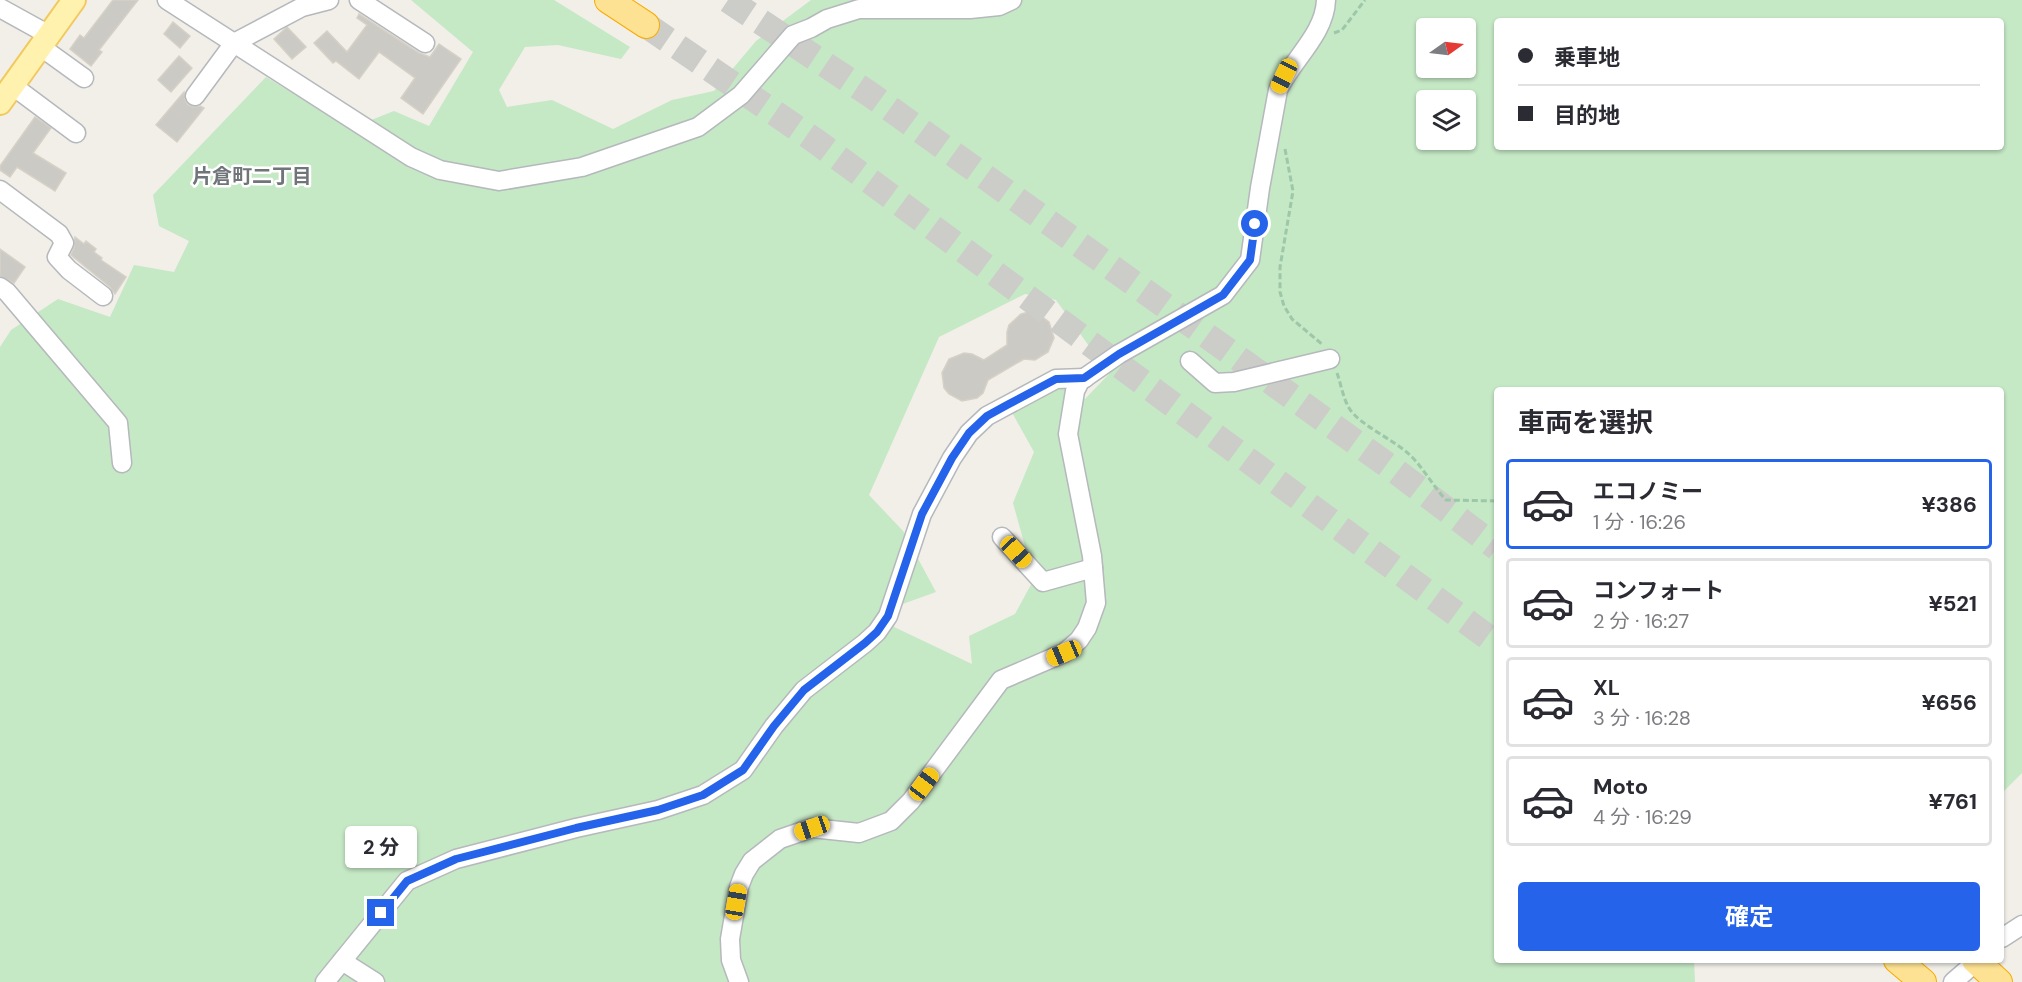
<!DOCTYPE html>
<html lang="ja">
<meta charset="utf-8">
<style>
:root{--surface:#fff;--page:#f2f2f3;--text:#2b2b33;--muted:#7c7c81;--line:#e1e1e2;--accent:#2563eb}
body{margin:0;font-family:"DM Sans","Noto Sans JP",sans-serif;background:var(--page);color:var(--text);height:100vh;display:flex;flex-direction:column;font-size:22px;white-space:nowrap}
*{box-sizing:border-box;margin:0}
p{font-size:20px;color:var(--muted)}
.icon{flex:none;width:33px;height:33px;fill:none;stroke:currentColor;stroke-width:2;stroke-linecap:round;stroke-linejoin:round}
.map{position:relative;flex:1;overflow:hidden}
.sheet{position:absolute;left:1494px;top:387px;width:510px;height:576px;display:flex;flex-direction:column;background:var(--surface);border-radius:6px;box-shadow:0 2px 4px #0004}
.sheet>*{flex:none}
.guide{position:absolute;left:1494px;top:18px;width:510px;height:132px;border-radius:6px;box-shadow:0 2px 4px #0004;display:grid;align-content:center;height:132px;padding:0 24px;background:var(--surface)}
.needle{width:39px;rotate:76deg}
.fabs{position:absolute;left:1416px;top:18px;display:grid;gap:12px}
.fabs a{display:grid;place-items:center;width:60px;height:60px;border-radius:6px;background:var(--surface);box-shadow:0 2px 4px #0004;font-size:30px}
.end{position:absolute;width:27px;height:27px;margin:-14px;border:8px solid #2563eb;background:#fff;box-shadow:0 0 0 3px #fff}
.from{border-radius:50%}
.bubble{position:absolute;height:42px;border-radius:6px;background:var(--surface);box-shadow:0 2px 4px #0004;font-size:20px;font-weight:700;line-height:42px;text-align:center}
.car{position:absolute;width:18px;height:36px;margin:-18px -9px;border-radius:8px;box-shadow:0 0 4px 2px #0007;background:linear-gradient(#f5c518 24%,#345 0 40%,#f5c518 0 76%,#345 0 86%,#f5c518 0)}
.guide b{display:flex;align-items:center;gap:21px;height:57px;font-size:22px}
.guide b+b{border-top:2px solid var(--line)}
.guide i{width:15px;height:15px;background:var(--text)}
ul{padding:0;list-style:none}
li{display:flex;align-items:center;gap:18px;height:90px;margin:0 12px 9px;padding:0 12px;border:3px solid var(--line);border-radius:6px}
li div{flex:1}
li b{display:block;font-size:22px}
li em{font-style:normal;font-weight:700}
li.on{border-color:var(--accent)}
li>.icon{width:54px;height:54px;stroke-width:1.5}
h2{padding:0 24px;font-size:27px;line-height:72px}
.button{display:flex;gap:12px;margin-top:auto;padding:12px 24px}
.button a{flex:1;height:69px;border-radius:6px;background:var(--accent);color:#fff;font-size:24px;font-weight:700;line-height:69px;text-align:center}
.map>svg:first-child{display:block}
.green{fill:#c5e8c5;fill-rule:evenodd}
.building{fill:#cccac5;stroke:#d6d1c6;stroke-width:1.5}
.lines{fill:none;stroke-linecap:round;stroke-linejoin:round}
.highway-tunnel{stroke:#ccccc8;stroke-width:26;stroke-dasharray:26 13;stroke-linecap:butt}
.minor-casing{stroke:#b5b8bc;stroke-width:21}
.major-casing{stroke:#f2c960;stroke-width:26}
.highway-casing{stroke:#f9ab00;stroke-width:28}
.path{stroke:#9cc7a9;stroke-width:3;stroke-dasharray:6 3;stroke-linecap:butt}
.minor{stroke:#fff;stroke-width:18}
.major{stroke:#fff2af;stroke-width:22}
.highway{stroke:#fde293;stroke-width:26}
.route{stroke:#2563eb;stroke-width:8}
.labels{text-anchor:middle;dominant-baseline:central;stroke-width:5;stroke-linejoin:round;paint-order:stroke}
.neighbourhood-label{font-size:20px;font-weight:bold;fill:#70757a;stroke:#fff}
</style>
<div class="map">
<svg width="2022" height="982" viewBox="0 0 2022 982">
<rect width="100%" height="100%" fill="#f1efe8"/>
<path class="green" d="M 411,0 L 554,0 L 630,47 L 621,59 L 558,45 L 525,47 L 499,90 L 507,107 L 552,100 L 613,129 L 672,100 L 714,91 L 756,41 L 811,0 L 2022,0 L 2022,773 L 2001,794 L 2001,390 L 1497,390 L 1497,960 L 1694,960 L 1695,982 L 0,982 L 0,347 L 11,330 L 58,299 L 110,317 L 134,265 L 174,272 L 189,241 L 159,226 L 153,195 L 266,77 L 351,128 L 394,111 L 429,126 L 473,52 ZM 1497,21 L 2001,21 L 2001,147 L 1497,147 ZM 1426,28 L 1466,28 L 1466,68 L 1426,68 ZM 1426,100 L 1466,100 L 1466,140 L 1426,140 ZM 1025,294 L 1056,300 L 1109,374 L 1085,399 L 1058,384 L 1010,409 L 1034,452 L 1013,503 L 1034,579 L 1015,614 L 969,636 L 972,664 L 894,627 L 897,606 L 936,592 L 903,531 L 869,495 L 939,337 Z"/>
<g class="building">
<path d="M 113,0 L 138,0 L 99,50 L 102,52 L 91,66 L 70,49 L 80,35 L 84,38 Z"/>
<path d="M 359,14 L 419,53 L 430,57 L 439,44 L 461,59 L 423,114 L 401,98 L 415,78 L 379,52 L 359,79 L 336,61 L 333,63 L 314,43 L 327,31 L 347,52 L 367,25 L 357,18 Z"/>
<path d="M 173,22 L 190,36 L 180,48 L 164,34 Z"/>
<path d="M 287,27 L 306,47 L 292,59 L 274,39 Z"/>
<path d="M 179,56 L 192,68 L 171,92 L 158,80 Z"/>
<path d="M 184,92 L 185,100 L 188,105 L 194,107 L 200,106 L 204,108 L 177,142 L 156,125 Z"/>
<path d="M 35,117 L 51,128 L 33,153 L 66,173 L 55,191 L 17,167 L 10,177 L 0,170 L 0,166 Z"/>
<path d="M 75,237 L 84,244 L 86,241 L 96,249 L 94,252 L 102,258 L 101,260 L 126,277 L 115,294 L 110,287 L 71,255 L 74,248 Z"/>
<path d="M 0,249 L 25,267 L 14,283 L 0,276 Z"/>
<path d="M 1029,312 L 1037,313 L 1049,322 L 1054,338 L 1048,352 L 1035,360 L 1024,359 L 988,380 L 983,393 L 977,398 L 962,401 L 949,394 L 944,388 L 942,373 L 949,359 L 964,353 L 972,354 L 984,360 L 1007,345 L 1007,332 L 1009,325 L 1021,314 Z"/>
</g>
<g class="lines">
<g class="highway-tunnel">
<path d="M 728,0 L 871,95 L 1397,472 L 1497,548"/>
<path d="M 646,25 L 817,142 L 1497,644"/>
</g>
<defs>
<g id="minor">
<path d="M 167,0 L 411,157 L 440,170 L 499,181 L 582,167 L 698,127 L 741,95 L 793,35 L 811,28 L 827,19 L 859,9 L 970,9 L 999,6 L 1012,0"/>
<path d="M 359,0 L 425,43"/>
<path d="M 0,8 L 49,35"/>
<path d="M 41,47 L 84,78"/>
<path d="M 13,86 L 76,133"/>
<path d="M 195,96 L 234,43 L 302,7 L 329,0"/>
<path d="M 0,190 L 59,234 L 64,243 L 57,257 L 69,270 L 103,296"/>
<path d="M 0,287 L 7,292 L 118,423 L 122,463"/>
<path d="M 1190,361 L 1215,383 L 1234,382 L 1330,359"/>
<path d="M 1002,537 L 1043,582 L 1093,568"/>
<path d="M 2002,938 L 2022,925"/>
<path d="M 342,961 L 375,982"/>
<path d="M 325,982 L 407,881 L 456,859 L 576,828 L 658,810 L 703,795 L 743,770 L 774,726 L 804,690 L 865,643 L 877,632 L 888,616 L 922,514 L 952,458 L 969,433 L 987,416 L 1056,379 L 1085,378"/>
<path d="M 739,982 L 731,960 L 730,939 L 739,887 L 744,874 L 752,861 L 780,839 L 812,828 L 859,833 L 891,821 L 911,801 L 1001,680 L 1064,653 L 1079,640 L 1087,628 L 1096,603 L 1092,556 L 1068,434 L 1075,391 L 1080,381 L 1119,354 L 1223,295 L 1250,260 L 1260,188 L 1278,90 C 1292,60 1325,34 1326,0"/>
<path d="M 1953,982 L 1968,969"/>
</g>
<path id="major" d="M 0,103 L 74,0"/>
<g id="highway">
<path d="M 608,0 L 646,25"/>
<path d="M 1897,960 L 1923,982"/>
<path d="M 1975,960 L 1999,982"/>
</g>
</defs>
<use href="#minor" class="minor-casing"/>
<use href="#major" class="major-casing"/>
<use href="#highway" class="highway-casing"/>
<g class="path">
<path d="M 1334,33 L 1342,30 L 1365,0"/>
<path d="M 1285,149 L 1293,191 L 1280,267 L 1280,292 L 1284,306 L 1292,319 L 1323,345"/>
<path d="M 1337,373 C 1341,384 1343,398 1349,408 C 1359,425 1395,440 1411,456 C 1424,469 1433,486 1446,500 L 1497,501"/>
</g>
<use href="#minor" class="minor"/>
<use href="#major" class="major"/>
<use href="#highway" class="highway"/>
</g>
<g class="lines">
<path class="route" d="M 381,913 L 407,881 L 456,859 L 576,828 L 658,810 L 703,795 L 743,770 L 774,726 L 804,690 L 865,643 L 877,632 L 888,616 L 922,514 L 952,458 L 969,433 L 987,416 L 1007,405 L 1056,379 L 1084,378 L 1119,354 L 1223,295 L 1250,260 L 1255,224"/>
</g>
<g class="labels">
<g class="neighbourhood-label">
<text x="252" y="176">片倉町二丁目</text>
</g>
</g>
</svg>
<div class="fabs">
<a><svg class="needle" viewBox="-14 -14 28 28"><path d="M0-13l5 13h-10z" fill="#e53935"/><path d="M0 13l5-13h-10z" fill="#7c7c81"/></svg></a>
<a><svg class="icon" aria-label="layers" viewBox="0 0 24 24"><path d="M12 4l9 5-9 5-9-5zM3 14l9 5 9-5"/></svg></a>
</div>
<i class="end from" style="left:1255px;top:224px"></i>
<i class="end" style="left:381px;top:913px"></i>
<div class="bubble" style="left:345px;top:826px;width:72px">2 分</div>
<i class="car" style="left:1284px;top:76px;rotate:206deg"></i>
<i class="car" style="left:1016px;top:552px;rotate:137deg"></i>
<i class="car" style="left:1064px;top:653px;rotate:247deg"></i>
<i class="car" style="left:924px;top:784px;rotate:37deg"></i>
<i class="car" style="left:812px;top:828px;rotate:251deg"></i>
<i class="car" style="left:736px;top:902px;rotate:10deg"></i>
<div class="guide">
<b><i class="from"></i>乗車地</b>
<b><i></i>目的地</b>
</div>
<section class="sheet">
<h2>車両を選択</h2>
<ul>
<li class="on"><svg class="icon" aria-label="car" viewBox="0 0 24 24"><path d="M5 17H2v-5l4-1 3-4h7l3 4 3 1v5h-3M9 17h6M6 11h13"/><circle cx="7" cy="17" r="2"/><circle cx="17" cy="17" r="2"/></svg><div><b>エコノミー</b><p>1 分 · 16:26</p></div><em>¥386</em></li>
<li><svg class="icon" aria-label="car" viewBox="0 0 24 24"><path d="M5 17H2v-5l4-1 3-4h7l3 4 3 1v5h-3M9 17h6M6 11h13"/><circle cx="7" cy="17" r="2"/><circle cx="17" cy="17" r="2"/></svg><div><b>コンフォート</b><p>2 分 · 16:27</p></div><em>¥521</em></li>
<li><svg class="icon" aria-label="car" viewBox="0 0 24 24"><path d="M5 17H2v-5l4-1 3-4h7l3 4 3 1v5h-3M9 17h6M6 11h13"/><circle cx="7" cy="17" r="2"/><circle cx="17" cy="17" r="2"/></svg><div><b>XL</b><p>3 分 · 16:28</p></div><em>¥656</em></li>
<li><svg class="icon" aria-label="car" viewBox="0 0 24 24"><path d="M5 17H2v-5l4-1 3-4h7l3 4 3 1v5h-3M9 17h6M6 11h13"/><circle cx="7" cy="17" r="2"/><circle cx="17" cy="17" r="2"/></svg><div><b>Moto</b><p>4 分 · 16:29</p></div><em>¥761</em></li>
</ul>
<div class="button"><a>確定</a></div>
</section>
</div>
